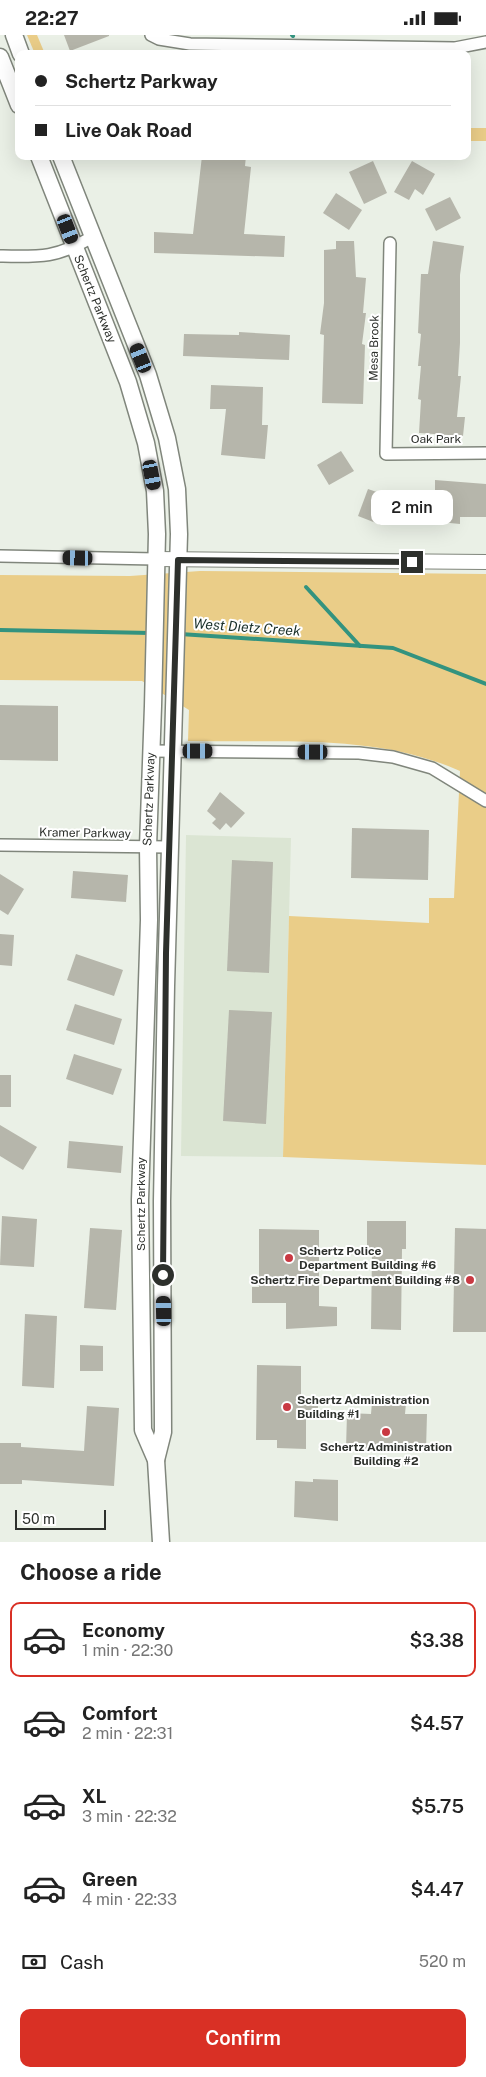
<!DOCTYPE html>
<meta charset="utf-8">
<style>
:root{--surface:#fff;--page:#f2f2f2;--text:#222;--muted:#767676;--line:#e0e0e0;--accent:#d93025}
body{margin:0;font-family:"Public Sans",sans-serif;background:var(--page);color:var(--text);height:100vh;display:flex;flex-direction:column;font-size:19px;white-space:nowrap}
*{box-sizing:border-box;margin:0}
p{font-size:16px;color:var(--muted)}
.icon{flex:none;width:28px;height:28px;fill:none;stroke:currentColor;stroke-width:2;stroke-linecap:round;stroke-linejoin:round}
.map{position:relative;height:1507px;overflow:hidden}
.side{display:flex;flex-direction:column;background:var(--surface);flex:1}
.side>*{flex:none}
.banner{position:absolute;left:15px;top:15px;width:456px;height:110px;border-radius:10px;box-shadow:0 5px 20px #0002;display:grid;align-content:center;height:110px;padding:0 20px;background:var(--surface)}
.scale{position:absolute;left:15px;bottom:12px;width:91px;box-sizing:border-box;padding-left:5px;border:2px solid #2d302c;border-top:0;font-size:14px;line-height:18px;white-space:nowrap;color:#2d302c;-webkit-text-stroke:4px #fff;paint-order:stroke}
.end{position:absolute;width:22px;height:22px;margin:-11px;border:6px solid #2d302c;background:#fff;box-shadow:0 0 0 2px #fff}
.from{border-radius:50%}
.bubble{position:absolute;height:35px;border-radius:10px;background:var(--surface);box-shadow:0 5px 20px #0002;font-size:16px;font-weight:600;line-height:35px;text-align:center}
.car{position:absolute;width:15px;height:30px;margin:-15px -8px;border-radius:6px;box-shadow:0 0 4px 1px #0007;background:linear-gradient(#222 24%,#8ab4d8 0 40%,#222 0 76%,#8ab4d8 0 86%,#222 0)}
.banner b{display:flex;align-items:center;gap:18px;height:48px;font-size:19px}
.banner b+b{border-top:1px solid var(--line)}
.banner i{width:12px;height:12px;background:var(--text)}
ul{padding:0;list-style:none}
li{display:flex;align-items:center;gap:15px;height:75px;margin:0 10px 8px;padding:0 10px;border:2px solid transparent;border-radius:10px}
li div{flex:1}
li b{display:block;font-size:19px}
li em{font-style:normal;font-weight:600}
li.on{border-color:var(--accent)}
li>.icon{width:45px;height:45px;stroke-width:1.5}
h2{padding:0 20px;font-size:22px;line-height:60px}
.pay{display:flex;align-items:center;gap:12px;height:55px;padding:0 20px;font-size:19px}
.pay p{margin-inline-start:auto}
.button{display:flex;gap:10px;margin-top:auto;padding:10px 20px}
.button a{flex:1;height:58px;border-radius:10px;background:var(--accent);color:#fff;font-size:20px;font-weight:600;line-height:58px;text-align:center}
.status{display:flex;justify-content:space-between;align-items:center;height:35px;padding:0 25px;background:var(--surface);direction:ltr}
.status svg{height:14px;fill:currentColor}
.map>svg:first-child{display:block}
.built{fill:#dbe5d3}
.green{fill:#eacd88}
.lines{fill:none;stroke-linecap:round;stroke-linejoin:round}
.stream{stroke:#33937f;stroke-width:4}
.building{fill:#b6b6ab}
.minor-casing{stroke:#80867c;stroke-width:14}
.tertiary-casing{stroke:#80867c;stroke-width:16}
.secondary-casing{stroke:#80867c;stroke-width:19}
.minor{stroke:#fff;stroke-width:11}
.tertiary{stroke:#fff;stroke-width:14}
.secondary{stroke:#fff;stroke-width:16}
.route{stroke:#2d302c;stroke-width:6}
.poi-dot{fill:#c93942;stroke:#fff;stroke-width:2}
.labels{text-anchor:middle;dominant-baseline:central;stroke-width:4;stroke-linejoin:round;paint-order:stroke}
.street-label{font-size:12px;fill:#2d302c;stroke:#fff}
.poi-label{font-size:12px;font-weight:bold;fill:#2d302c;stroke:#fff;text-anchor:start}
.water-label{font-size:14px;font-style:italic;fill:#192f29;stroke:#fff}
</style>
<div class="status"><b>22:27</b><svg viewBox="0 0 49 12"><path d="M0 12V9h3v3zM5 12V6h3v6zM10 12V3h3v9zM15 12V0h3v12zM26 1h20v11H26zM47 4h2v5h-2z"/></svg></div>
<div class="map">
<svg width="486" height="1507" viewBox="0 0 486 1507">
<rect width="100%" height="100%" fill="#eaf0e6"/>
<path class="built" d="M 186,800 L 291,803 L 283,1122 L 181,1121 Z"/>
<g class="green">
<path d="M 27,0 L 37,0 L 45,19 L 35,19 Z"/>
<rect x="468" y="93" width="18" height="13"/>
<path d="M 200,536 L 486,539 L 486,1130 L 283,1122 L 289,881 L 429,888 L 429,863 L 454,863 L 460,736 C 376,698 279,708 188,706 L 189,675 L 142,646 L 0,645 L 0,540 L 130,541 Z"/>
</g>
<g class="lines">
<g class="stream">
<path d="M 292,0 L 293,1"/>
<path d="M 306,552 L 360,611"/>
<path d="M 0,595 L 151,598"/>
<path d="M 180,599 L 393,613 L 486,649"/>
</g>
</g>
<g class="building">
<path d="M 64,0 L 109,0 L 109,1 L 70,16 Z"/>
<path d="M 202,121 L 246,121 L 245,131 L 251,132 L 244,199 L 285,201 L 284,222 L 154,218 L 154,197 L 193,199 Z"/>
<path d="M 373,126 L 387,158 L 364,169 L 349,137 Z"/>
<path d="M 412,126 L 435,139 L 423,160 L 415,154 L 409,165 L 394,157 Z"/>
<path d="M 336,158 L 362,175 L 349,195 L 323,178 Z"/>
<path d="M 450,162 L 461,183 L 436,196 L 425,174 Z"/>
<path d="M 336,206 L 354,206 L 356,242 L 366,243 L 363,278 L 366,278 L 362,309 L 365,310 L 363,369 L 322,368 L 324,300 L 320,299 L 324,268 L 324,215 L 336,214 Z"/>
<path d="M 433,206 L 464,211 L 460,240 L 460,308 L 458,341 L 461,341 L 457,382 L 465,382 L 463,401 L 419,398 L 421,365 L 418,364 L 421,331 L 418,331 L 421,299 L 418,298 L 421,239 L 428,239 Z"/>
<path d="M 239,297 L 290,300 L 289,325 L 183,321 L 184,299 L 239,300 Z"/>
<path d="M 211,350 L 263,352 L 262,390 L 268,390 L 265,424 L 221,420 L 226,374 L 210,374 Z"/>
<path d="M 341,416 L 354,436 L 329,450 L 317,430 Z"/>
<path d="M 435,445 L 486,449 L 486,482 L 460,482 L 460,489 L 400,483 L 401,455 L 435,456 Z"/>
<path d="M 368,454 L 391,462 L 381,490 L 358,481 Z"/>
<path d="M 0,670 L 58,671 L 58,726 L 0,725 Z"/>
<path d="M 220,757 L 245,778 L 231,793 L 226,788 L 220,795 L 212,788 L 216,784 L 207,776 Z"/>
<path d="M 352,793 L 429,795 L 428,845 L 351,843 Z"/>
<path d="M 232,825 L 273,827 L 269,938 L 227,936 Z"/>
<path d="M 73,836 L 128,840 L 126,867 L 71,863 Z"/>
<path d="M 0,839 L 24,854 L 8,880 L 0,875 Z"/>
<path d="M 0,899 L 14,900 L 12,931 L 0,930 Z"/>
<path d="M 76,919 L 123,935 L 114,961 L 67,945 Z"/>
<path d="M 75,969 L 122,984 L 114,1010 L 66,995 Z"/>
<path d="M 229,975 L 272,977 L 266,1089 L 223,1086 Z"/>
<path d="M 74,1019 L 122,1034 L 113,1060 L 66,1044 Z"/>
<rect x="0" y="1040" width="11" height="32"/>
<path d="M 0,1090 L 37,1112 L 23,1135 L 0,1121 Z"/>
<path d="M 69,1106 L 123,1111 L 121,1138 L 67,1133 Z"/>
<path d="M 2,1181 L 37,1184 L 34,1232 L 0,1230 Z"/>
<path d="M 367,1186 L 406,1186 L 406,1214 L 402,1214 L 401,1295 L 371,1294 L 372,1215 L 367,1215 Z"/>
<path d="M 90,1193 L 122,1195 L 116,1275 L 84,1273 Z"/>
<path d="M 455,1193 L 486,1194 L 486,1297 L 453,1297 Z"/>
<path d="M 259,1194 L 319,1195 L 319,1271 L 337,1272 L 337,1291 L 286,1294 L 286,1268 L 252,1268 L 252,1252 L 259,1252 Z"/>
<path d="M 25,1279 L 57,1281 L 54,1353 L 22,1351 Z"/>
<path d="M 80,1310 L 103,1311 L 103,1336 L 80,1336 Z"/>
<path d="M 257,1330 L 301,1331 L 301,1362 L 318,1362 L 318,1382 L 306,1382 L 306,1414 L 277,1413 L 277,1405 L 256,1405 Z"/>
<path d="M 372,1367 L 406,1368 L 405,1379 L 427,1379 L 426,1415 L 404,1414 L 404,1418 L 346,1414 L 347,1378 L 371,1379 Z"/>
<path d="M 87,1371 L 119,1373 L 114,1451 L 22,1445 L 22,1449 L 0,1449 L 0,1408 L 21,1408 L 21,1412 L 84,1416 Z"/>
<path d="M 313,1444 L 338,1445 L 338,1486 L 294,1482 L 295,1446 L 313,1447 Z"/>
</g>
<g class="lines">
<defs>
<g id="minor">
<path d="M 151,0 L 159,4 L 190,9 L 455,13 L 486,7"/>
<path d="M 390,208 L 386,419 L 486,418"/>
<path d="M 0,221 C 40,222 57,223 92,202"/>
<path d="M 0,521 L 156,524"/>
<path d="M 151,716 L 359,718 L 393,722 L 432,733 L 486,766"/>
<path d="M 0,810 L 169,812"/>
</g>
<path id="tertiary" d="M 156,524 L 486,527"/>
<g id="secondary">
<path d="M 14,0 L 21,19"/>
<path d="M 0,22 L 19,70"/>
<path d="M 39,121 L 128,347 L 146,408 L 155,456 L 157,499 L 153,671 L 148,812 L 149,885 L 140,1165 L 143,1395 L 156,1425 L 161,1507"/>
<path d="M 61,121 L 148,340 L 167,403 L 177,454 L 179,499 L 166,951 L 162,1166 L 163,1397 L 156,1425"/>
</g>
</defs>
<use href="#minor" class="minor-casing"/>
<use href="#tertiary" class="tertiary-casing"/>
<use href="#secondary" class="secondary-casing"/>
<use href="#minor" class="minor"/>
<use href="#tertiary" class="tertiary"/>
<use href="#secondary" class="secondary"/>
</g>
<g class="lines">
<path class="route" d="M 163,1240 L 166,918 L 178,525 L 412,527"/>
</g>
<g class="poi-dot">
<circle cx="289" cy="1223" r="5"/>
<circle cx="470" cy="1245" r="5"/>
<circle cx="287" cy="1372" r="5"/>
<circle cx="386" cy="1397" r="5"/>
</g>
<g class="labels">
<g class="street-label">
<text transform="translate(95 264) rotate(68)">Schertz Parkway</text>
<text transform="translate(374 313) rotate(-89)">Mesa Brook</text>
<text x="436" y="404">Oak Park</text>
<text transform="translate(149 764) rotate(-88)">Schertz Parkway</text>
<text transform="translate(85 798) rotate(1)">Kramer Parkway</text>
<text transform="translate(141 1169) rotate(-90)">Schertz Parkway</text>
</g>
<g class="poi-label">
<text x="299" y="1216">Schertz Police<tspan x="299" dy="14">Department Building #6</tspan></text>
<text x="460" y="1245" text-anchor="end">Schertz Fire Department Building #8</text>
<text x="297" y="1365">Schertz Administration<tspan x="297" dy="14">Building #1</tspan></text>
<text x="386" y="1412" text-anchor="middle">Schertz Administration<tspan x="386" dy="14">Building #2</tspan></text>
</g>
<g class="water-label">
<text transform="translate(247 592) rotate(4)">West Dietz Creek</text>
</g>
</g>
</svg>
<div class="scale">50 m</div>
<i class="end from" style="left:163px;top:1240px"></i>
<i class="end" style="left:412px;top:527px"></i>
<div class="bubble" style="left:371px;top:455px;width:82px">2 min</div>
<i class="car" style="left:68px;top:194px;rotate:159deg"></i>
<i class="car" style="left:141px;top:323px;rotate:338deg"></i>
<i class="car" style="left:152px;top:440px;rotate:169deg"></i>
<i class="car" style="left:78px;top:523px;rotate:271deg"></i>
<i class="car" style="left:198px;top:716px;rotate:90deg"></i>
<i class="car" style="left:313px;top:717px;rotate:270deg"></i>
<i class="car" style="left:164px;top:1276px;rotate:359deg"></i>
<div class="banner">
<b><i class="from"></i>Schertz Parkway</b>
<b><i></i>Live Oak Road</b>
</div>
</div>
<section class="side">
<h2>Choose a ride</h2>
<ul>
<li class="on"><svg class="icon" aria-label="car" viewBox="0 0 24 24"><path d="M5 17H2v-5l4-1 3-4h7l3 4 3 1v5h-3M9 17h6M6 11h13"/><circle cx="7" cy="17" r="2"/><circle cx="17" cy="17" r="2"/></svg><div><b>Economy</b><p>1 min · 22:30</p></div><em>$3.38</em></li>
<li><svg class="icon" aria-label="car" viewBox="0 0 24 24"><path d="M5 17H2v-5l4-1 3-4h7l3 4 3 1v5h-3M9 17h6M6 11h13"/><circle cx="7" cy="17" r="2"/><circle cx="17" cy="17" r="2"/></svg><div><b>Comfort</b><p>2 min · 22:31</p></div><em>$4.57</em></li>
<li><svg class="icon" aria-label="car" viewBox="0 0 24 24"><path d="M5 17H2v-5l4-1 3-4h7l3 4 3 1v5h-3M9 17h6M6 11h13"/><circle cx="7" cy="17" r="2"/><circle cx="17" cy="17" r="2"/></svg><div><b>XL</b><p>3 min · 22:32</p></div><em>$5.75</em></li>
<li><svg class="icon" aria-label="car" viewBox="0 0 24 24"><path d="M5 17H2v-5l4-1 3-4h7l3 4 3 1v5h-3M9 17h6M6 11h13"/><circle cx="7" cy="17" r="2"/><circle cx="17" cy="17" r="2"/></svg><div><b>Green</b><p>4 min · 22:33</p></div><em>$4.47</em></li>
</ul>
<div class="pay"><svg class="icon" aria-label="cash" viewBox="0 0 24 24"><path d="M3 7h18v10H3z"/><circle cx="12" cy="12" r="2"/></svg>Cash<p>520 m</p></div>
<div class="button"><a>Confirm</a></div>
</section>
